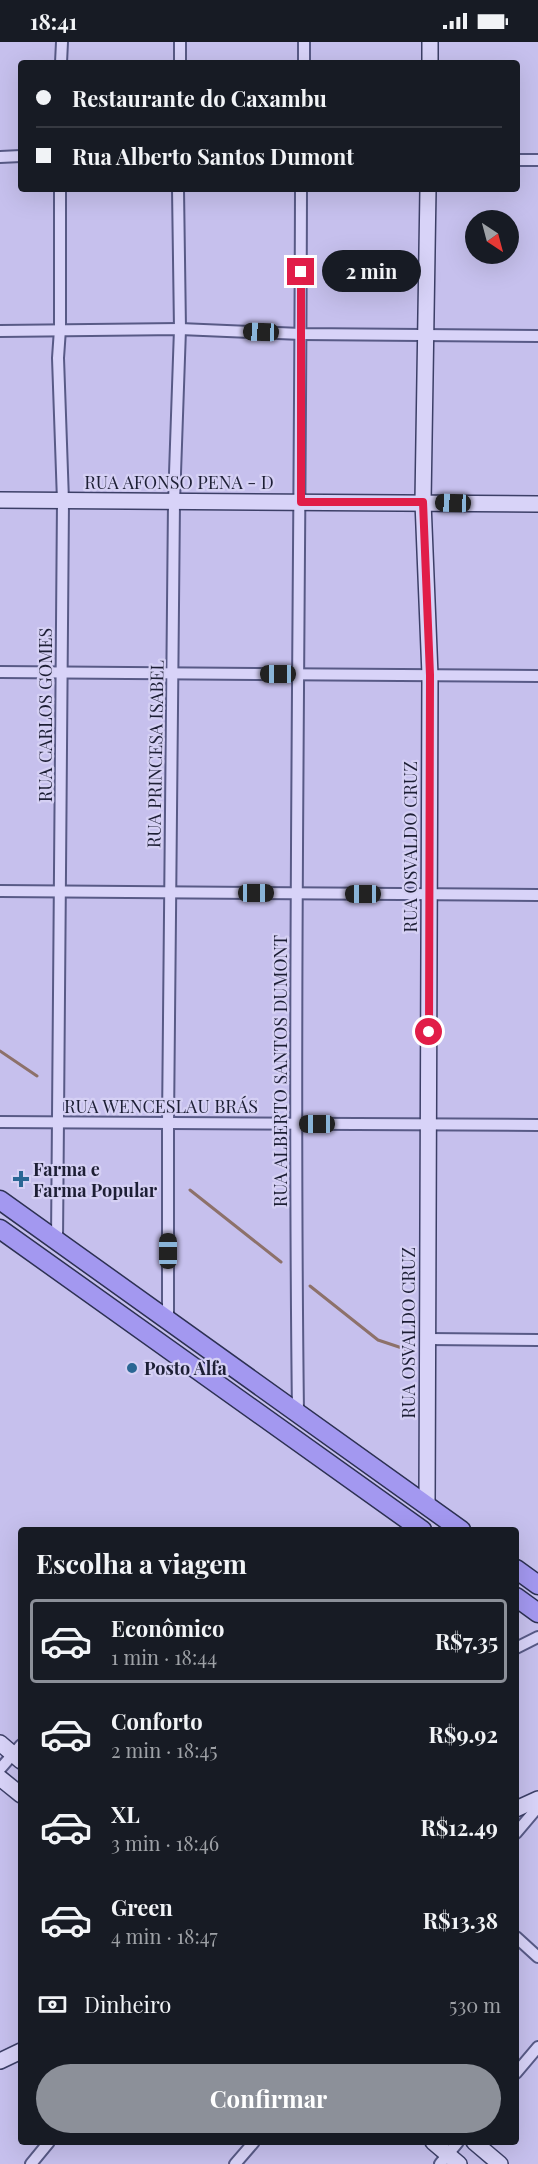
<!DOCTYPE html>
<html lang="pt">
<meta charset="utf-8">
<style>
:root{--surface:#171b24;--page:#20242c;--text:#f1f3f6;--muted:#9ea1a6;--line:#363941;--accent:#8c9099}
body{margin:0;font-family:"Playfair Display",serif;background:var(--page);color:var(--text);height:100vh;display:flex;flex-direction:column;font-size:22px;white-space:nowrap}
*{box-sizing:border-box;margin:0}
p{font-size:20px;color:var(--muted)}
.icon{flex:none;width:33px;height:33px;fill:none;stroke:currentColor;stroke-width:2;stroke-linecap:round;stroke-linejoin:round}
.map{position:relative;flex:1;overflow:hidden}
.details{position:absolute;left:18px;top:1485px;width:501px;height:618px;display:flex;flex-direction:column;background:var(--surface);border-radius:6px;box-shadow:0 6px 24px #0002}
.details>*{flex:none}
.hud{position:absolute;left:18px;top:18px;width:502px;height:132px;border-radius:6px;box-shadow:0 6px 24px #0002;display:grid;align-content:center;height:132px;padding:0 18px;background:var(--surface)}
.needle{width:39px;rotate:144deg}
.fabs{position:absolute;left:465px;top:168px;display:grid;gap:12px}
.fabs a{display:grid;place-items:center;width:54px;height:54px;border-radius:50%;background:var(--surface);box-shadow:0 6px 24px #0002;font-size:30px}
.end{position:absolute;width:27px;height:27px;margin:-14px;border:8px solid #e11d48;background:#fff;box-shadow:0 0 0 3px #fff}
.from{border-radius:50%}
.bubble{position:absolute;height:42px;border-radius:21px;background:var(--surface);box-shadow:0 6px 24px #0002;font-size:20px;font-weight:700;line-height:42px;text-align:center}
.car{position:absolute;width:18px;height:36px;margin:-18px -9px;border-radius:8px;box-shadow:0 0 4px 2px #0007;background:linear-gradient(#222 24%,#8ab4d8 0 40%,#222 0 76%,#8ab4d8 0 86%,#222 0)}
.hud b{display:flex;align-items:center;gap:21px;height:57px;font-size:22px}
.hud b+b{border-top:2px solid var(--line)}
.hud i{width:15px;height:15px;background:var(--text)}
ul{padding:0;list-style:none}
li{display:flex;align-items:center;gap:18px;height:84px;margin:0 12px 9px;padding:0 6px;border:3px solid transparent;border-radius:6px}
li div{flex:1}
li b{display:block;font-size:22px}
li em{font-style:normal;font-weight:700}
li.selected{border-color:var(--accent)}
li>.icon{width:54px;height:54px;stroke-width:1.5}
h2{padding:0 18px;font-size:27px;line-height:72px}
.pay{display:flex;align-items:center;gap:15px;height:66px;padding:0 18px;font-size:22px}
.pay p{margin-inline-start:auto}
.button{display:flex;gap:12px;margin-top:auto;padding:12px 18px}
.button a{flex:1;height:69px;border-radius:36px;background:var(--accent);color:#fff;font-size:24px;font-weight:700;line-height:69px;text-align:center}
.status{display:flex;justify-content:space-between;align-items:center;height:42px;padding:0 30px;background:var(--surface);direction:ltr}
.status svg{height:16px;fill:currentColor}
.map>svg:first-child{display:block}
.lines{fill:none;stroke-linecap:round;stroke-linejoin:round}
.stream{stroke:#8d716a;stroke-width:3}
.street-casing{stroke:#585a86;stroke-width:14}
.secondary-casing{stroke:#3c3f67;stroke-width:18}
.primary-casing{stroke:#2d3153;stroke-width:21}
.street{stroke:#d8d3f8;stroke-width:10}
.secondary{stroke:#d8d3f8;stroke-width:15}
.primary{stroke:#a398f0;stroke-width:18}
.route{stroke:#e11d48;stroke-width:8}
.poi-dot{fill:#2a6694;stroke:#d5d0f4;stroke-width:2}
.labels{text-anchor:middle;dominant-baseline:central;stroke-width:4.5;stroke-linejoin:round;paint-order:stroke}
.street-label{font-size:18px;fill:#1d1f35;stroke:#d5d0f4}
.poi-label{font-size:18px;font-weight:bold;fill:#1d1f35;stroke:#d5d0f4;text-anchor:start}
</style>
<div class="status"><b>18:41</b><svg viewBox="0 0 49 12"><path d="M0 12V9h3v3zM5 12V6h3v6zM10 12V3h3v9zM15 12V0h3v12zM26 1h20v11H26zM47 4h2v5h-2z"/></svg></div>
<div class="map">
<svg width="538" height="2122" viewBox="0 0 538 2122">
<rect width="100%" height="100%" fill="#c6c0ed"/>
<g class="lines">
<g class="stream">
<path d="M 0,1009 L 37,1034"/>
<path d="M 190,1148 L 281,1220"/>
<path d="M 310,1244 L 378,1298 L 408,1308"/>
</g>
<defs>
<g id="street">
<path d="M 61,21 L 62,0"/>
<path d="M 180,21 L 180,0"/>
<path d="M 304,21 L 304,0"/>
<path d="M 0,115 L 21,114"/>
<path d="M 518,118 L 538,118"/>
<path d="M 0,289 L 180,287 L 301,292 L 538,294"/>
<path d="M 0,630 L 538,634"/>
<path d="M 0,849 L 538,853"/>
<path d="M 0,1080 L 538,1083"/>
<path d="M 57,1199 L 63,459 L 58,316 L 60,287 L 60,147"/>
<path d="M 168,1278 L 168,1081 L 174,460 L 180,287 L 178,147"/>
<path d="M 428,1297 L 538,1298"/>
<path d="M 298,1371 C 293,963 300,555 301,147"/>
<path d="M 516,1606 L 538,1595"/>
<path d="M 0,1727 L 21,1703"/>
<path d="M 516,1791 L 538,1765"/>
<path d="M 516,1895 L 538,1915"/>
<path d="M 516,2031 L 538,2005"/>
<path d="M 31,2122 L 49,2100"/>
<path d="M 235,2122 L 254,2100"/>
<path d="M 440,2122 L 458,2100"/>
</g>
<g id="secondary">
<path d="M 430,21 L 430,0"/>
<path d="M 0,458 L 538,462"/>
<path d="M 427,1463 L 430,633 L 423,460 L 428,147"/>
<path d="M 0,1701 L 21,1719"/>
<path d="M 0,1736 L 21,1753"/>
<path d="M 516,1767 L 538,1757"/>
<path d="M 0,2019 L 21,2009"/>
<path d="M 433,2100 L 459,2122"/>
<path d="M 474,2100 L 500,2122"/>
</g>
<g id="primary">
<path d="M 0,1158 L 461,1488"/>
<path d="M 0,1187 L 422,1488"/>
<path d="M 516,1527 L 538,1543"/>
<path d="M 516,1555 L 538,1571"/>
</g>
</defs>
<use href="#street" class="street-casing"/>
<use href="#secondary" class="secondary-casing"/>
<use href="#primary" class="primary-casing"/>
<use href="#street" class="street"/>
<use href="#secondary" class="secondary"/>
<use href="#primary" class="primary"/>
</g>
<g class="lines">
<path class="route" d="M 301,230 L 301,460 L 423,460 L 430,633 L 429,990"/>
</g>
<g class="poi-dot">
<path d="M18 1128h6v6h6v6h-6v6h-6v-6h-6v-6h6z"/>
<circle cx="132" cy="1326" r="6"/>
</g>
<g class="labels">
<g class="street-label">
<text x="179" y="440">RUA AFONSO PENA - D</text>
<text transform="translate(45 673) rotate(-90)">RUA CARLOS GOMES</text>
<text transform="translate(155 712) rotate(-89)">RUA PRINCESA ISABEL</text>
<text transform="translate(410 805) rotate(-90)">RUA OSVALDO CRUZ</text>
<text transform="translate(280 1029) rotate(-90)">RUA ALBERTO SANTOS DUMONT</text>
<text x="161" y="1064">RUA WENCESLAU BRÁS</text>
<text transform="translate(408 1291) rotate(-90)">RUA OSVALDO CRUZ</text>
</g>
<g class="poi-label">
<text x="33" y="1127">Farma e<tspan x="33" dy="21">Farma Popular</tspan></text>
<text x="144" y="1326">Posto Alfa</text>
</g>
</g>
</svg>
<div class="fabs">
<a><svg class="needle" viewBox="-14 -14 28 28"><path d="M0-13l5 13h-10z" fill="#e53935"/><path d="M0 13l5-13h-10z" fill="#9ea1a6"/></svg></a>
</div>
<i class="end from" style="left:429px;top:990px"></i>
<i class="end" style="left:301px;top:230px"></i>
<div class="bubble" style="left:322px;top:208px;width:99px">2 min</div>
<i class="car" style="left:261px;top:290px;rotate:272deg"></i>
<i class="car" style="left:453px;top:461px;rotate:272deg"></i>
<i class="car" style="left:278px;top:632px;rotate:270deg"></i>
<i class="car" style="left:256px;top:851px;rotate:90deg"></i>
<i class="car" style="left:363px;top:852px;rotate:270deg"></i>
<i class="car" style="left:317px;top:1082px;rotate:270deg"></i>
<i class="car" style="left:168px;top:1209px;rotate:0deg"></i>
<div class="hud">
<b><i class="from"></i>Restaurante do Caxambu</b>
<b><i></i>Rua Alberto Santos Dumont</b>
</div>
<section class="details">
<h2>Escolha a viagem</h2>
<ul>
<li class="selected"><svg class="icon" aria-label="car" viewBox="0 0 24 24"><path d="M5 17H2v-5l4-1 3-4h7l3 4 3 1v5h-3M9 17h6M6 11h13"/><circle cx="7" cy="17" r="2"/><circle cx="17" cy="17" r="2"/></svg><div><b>Econômico</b><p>1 min · 18:44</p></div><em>R$7.35</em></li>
<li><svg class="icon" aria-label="car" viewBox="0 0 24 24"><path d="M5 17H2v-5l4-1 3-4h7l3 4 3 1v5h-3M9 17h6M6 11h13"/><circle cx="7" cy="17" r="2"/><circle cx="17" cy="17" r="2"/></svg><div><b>Conforto</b><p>2 min · 18:45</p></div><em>R$9.92</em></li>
<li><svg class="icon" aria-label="car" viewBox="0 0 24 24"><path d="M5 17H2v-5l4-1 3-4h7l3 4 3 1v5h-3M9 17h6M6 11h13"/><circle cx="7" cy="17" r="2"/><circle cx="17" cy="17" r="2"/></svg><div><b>XL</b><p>3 min · 18:46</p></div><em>R$12.49</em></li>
<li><svg class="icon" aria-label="car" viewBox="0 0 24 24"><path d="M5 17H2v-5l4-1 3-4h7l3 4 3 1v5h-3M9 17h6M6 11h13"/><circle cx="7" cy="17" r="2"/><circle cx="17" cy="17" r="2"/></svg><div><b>Green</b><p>4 min · 18:47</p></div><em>R$13.38</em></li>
</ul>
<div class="pay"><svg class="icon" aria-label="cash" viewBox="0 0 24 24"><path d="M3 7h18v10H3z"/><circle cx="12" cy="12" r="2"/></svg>Dinheiro<p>530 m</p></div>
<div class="button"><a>Confirmar</a></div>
</section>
</div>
